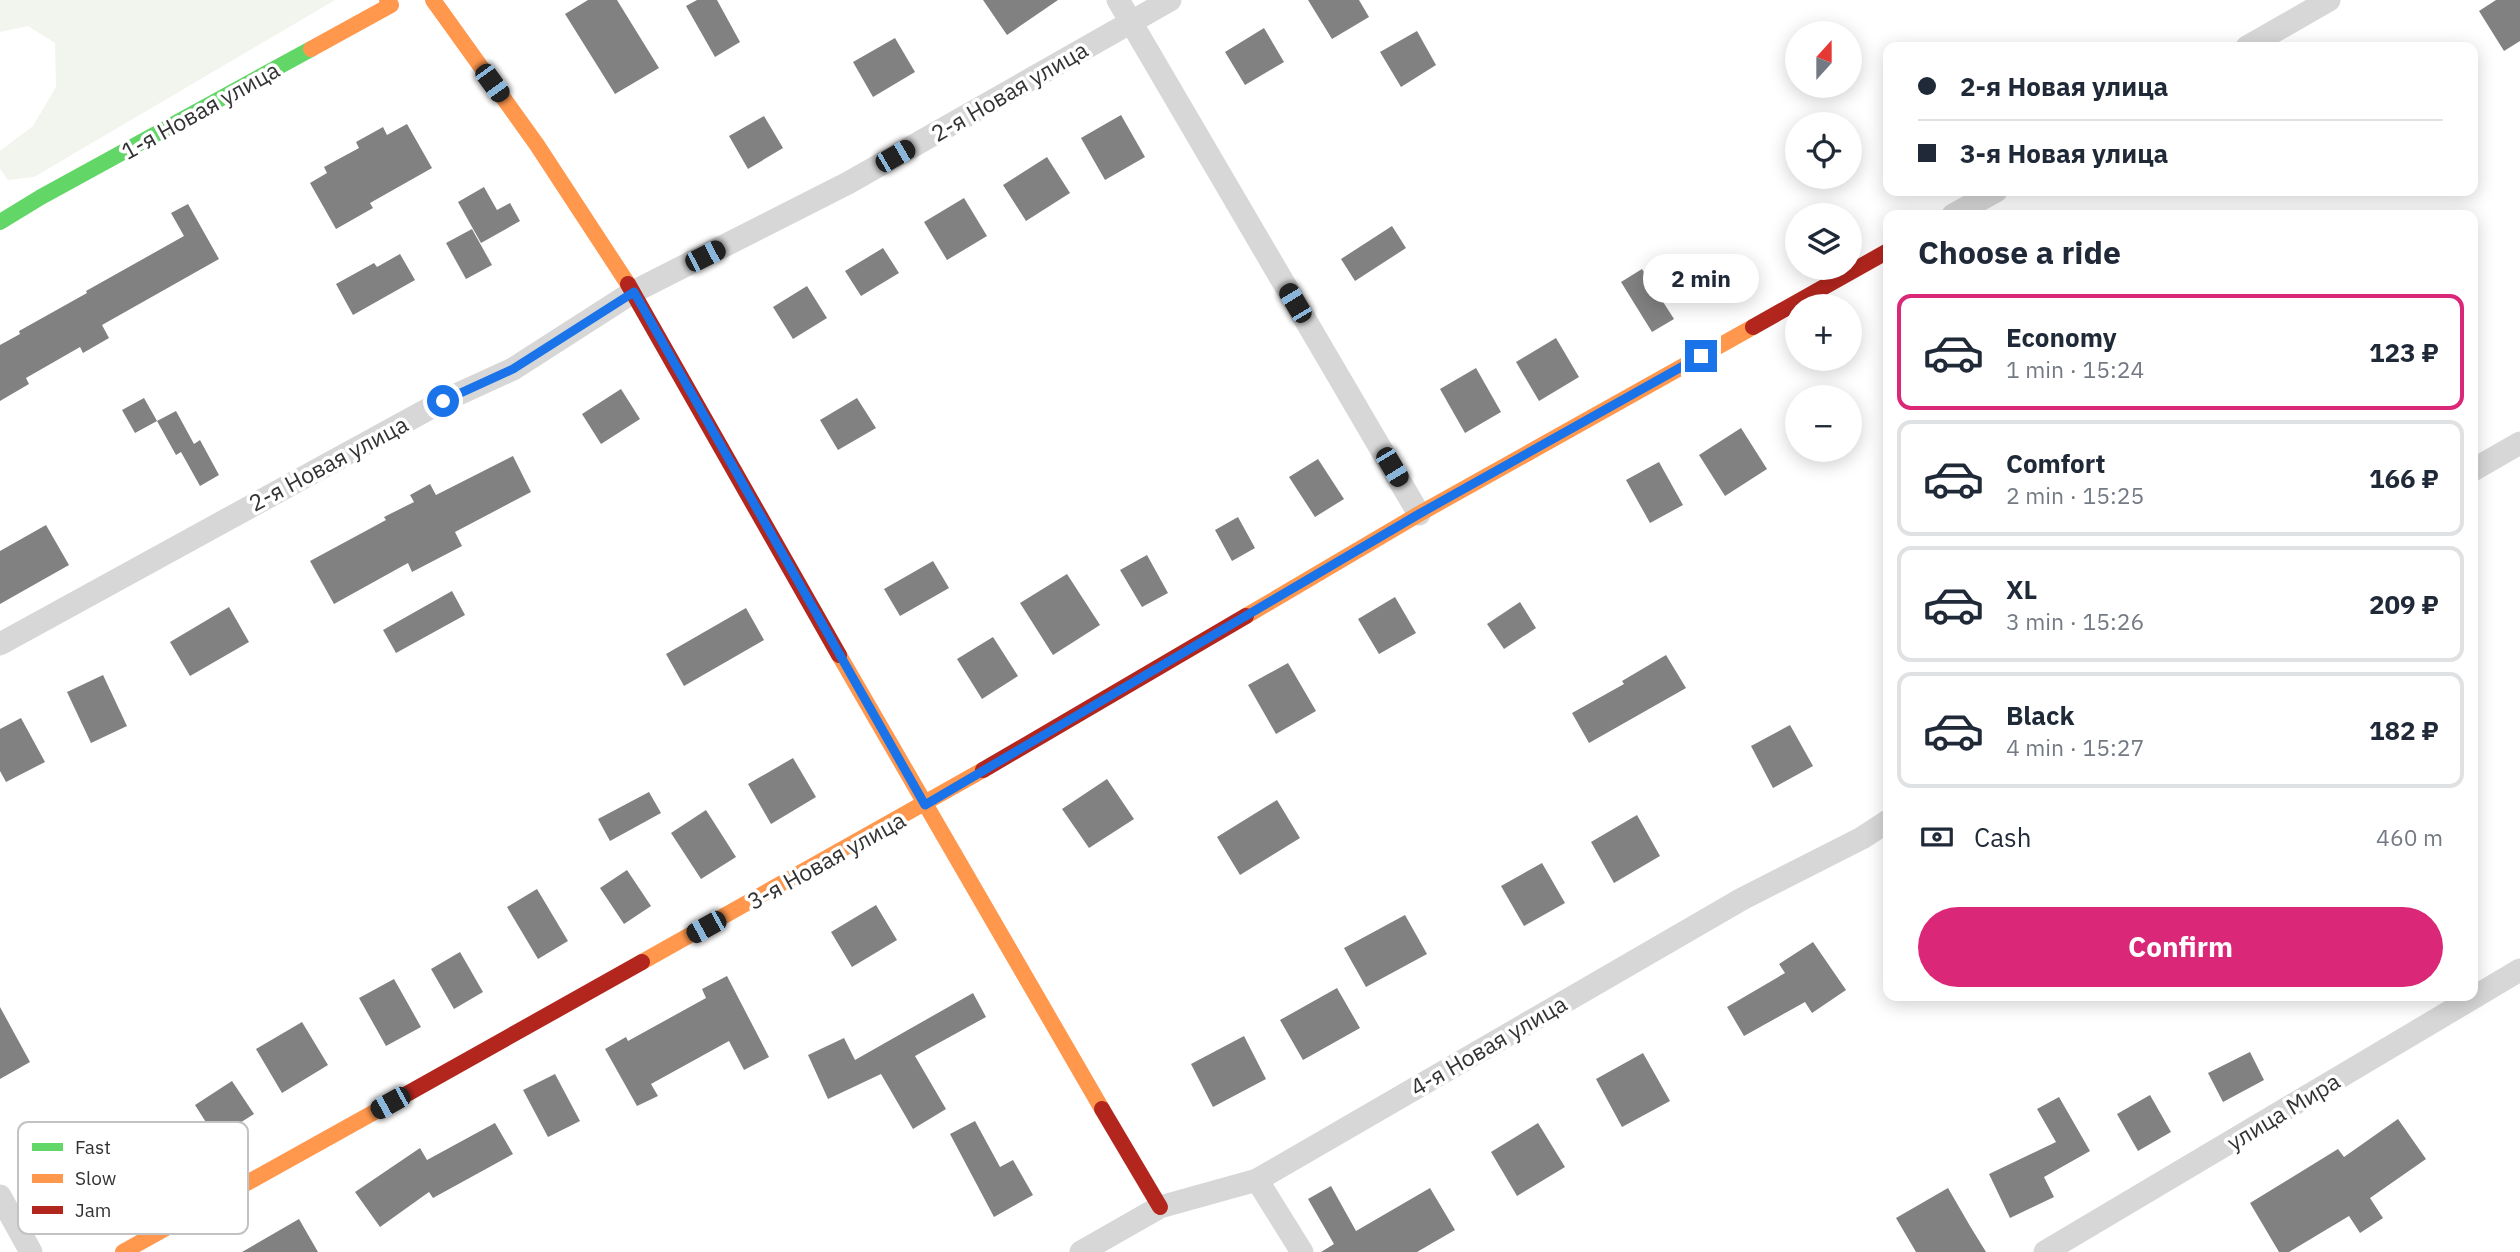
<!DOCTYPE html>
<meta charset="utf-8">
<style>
:root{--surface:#fff;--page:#f2f2f3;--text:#1f2937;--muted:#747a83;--line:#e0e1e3;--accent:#db2777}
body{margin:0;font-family:"IBM Plex Sans",sans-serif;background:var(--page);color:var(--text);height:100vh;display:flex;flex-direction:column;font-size:26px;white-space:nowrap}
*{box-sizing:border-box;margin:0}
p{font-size:23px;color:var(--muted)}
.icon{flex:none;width:38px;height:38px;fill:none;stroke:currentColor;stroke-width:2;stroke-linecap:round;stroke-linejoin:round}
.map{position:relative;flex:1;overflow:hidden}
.drawer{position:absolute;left:1883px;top:210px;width:595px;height:791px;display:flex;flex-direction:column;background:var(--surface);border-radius:14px;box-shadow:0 4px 18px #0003}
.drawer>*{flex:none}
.top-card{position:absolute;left:1883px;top:42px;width:595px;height:154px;border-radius:14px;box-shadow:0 4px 18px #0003;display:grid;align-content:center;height:154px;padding:0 35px;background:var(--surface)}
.needle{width:46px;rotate:21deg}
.buttons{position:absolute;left:1785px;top:21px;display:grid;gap:14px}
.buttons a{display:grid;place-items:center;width:77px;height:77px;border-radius:50%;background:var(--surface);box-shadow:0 4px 18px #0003;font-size:35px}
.end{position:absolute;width:32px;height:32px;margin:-16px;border:9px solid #1a73e8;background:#fff;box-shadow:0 0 0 4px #fff}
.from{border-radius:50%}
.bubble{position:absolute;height:49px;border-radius:24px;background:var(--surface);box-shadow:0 4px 18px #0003;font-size:23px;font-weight:700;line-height:49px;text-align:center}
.car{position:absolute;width:21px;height:42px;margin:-21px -10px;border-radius:9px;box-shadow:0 0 5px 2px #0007;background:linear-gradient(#222 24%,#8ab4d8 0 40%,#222 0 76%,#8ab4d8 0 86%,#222 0)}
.top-card b{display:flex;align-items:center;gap:24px;height:66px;font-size:26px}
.top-card b+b{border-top:2px solid var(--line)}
.top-card i{width:18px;height:18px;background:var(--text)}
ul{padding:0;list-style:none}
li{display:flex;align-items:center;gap:21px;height:116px;margin:0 14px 10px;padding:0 21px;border:4px solid var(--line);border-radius:14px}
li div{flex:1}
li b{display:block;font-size:26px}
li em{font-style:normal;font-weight:700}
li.selected{border-color:var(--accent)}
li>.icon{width:63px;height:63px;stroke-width:1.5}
h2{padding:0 35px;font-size:32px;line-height:84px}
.pay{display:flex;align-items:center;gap:18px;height:77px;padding:0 35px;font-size:26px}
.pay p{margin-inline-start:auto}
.cta{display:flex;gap:14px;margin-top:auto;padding:14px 35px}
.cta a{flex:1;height:80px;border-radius:42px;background:var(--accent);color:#fff;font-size:28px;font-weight:700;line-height:80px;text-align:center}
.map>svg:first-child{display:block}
.green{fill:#f1f5ed}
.building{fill:#818181}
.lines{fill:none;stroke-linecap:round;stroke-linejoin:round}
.street{stroke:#d7d7d7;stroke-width:23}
.fast{stroke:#63d668;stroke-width:16}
.slow{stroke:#ff974d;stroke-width:16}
.jam{stroke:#b3261e;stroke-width:16}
.route{stroke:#1a73e8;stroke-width:9}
.labels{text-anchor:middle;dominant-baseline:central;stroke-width:7;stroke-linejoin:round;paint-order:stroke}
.street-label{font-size:23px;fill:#333;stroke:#fff}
.key{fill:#fff;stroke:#c2c2c2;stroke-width:2}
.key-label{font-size:19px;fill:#333}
</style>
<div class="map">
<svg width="2520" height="1252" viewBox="0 0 2520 1252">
<rect width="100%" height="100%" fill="#fff"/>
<path class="green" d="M 0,0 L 335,0 L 34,177 L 8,180 L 0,169 L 0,151 L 33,126 L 56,87 L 55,43 L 28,26 L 0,32 Z"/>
<g class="building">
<path d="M 588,0 L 617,0 L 659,68 L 615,94 L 565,14 Z"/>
<path d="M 697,0 L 717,0 L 740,42 L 715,57 L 686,6 Z"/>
<path d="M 983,0 L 1058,0 L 1007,35 Z"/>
<path d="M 1308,0 L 1359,0 L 1369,17 L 1332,39 Z"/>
<path d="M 2496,0 L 2520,0 L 2520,41 L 2504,51 L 2479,11 Z"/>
<path d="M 1264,28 L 1284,62 L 1245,85 L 1225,52 Z"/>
<path d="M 1417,31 L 1436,65 L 1401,87 L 1380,52 Z"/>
<path d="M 895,38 L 915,72 L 873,97 L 853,62 Z"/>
<path d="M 1121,115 L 1145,157 L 1105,180 L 1081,138 Z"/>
<path d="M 764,116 L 783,148 L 748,169 L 729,136 Z"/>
<path d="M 407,124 L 432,168 L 370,203 L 373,208 L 336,229 L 310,183 L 327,173 L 324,167 L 359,148 L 356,142 L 383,127 L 387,135 Z"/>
<path d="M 1047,157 L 1070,193 L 1026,221 L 1003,185 Z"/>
<path d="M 484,187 L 497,210 L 510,203 L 520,221 L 481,243 L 458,202 Z"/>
<path d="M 964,198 L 987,236 L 947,260 L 924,222 Z"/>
<path d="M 188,204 L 219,259 L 102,325 L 109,338 L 83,353 L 80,347 L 26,378 L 29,384 L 0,401 L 0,345 L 20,334 L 19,331 L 87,293 L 86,291 L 184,236 L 171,213 Z"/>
<path d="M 1392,226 L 1406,248 L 1355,281 L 1341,259 Z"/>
<path d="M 472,229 L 492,265 L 466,279 L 446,243 Z"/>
<path d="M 883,248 L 899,273 L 861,296 L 845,271 Z"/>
<path d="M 400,254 L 415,280 L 353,315 L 336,284 L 374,263 L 377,267 Z"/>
<path d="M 1642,269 L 1674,319 L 1652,332 L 1621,282 Z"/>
<path d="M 807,286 L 827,318 L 793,339 L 773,307 Z"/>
<path d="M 1556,338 L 1579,377 L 1539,401 L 1516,362 Z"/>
<path d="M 1476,368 L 1501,412 L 1465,433 L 1440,389 Z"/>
<path d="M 621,389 L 640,419 L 601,444 L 582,414 Z"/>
<path d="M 144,398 L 157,421 L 135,433 L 122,410 Z"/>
<path d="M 857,398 L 876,428 L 838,450 L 820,420 Z"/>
<path d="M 176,411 L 194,444 L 200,440 L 219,475 L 200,486 L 181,452 L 176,455 L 157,421 Z"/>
<path d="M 1741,428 L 1767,469 L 1725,496 L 1699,455 Z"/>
<path d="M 513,456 L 531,492 L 455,532 L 462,546 L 412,572 L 408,563 L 334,604 L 310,561 L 386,520 L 384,517 L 414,502 L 410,495 L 430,484 L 436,495 Z"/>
<path d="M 1318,459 L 1344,499 L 1315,517 L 1289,477 Z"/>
<path d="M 1659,462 L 1683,505 L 1650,523 L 1626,480 Z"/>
<path d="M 1238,517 L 1255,548 L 1232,561 L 1215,530 Z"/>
<path d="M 46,525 L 69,565 L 0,604 L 0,551 Z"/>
<path d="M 1147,555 L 1168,593 L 1142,607 L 1120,570 Z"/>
<path d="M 933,561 L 949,588 L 900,616 L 884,589 Z"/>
<path d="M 1067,574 L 1100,625 L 1053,655 L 1020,603 Z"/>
<path d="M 452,591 L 465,615 L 396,653 L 383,630 Z"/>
<path d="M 1395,597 L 1416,633 L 1379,654 L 1358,619 Z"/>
<path d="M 1520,602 L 1536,628 L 1504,649 L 1487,624 Z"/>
<path d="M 229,607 L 249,642 L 190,676 L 170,642 Z"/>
<path d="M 746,608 L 764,640 L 684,686 L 666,654 Z"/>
<path d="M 993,637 L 1018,676 L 982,699 L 957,659 Z"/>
<path d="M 1666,655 L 1686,688 L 1589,743 L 1572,713 L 1624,684 L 1622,681 Z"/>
<path d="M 1288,663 L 1316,711 L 1276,734 L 1248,685 Z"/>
<path d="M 103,675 L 127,726 L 91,743 L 67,692 Z"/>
<path d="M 21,718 L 45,762 L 6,782 L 0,771 L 0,729 Z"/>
<path d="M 1790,725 L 1813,766 L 1773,788 L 1751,746 Z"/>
<path d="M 793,758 L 816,797 L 771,824 L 748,784 Z"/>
<path d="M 1107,779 L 1134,819 L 1089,848 L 1062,809 Z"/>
<path d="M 649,792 L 661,813 L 610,841 L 598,819 Z"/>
<path d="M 1277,800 L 1300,838 L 1240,875 L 1217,837 Z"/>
<path d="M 706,810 L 736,857 L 701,879 L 671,833 Z"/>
<path d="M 1637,815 L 1660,856 L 1614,883 L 1591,842 Z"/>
<path d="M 1542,863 L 1565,903 L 1524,926 L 1501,886 Z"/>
<path d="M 627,870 L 651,906 L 624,924 L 600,888 Z"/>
<path d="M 537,889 L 568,941 L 538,959 L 507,907 Z"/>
<path d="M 876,905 L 897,940 L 852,967 L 831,932 Z"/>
<path d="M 1405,915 L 1427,954 L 1366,987 L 1344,948 Z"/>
<path d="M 1813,942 L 1846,990 L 1812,1013 L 1805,1002 L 1744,1036 L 1727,1007 L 1785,973 L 1779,964 Z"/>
<path d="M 460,952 L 483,992 L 454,1009 L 431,969 Z"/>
<path d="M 727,976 L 769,1057 L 744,1070 L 729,1041 L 651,1084 L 658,1096 L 637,1106 L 605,1049 L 626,1037 L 628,1041 L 706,998 L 702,989 Z"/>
<path d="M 394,979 L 421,1027 L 386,1046 L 359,998 Z"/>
<path d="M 1337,988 L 1360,1028 L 1303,1060 L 1280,1020 Z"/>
<path d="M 973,993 L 986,1017 L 915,1056 L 946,1109 L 913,1129 L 881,1074 L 828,1099 L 808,1055 L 844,1038 L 855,1060 Z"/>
<path d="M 0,1007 L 30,1062 L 0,1079 Z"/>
<path d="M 302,1022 L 328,1065 L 282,1093 L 256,1049 Z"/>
<path d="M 1244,1036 L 1266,1079 L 1213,1107 L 1191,1064 Z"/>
<path d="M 2250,1052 L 2264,1080 L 2223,1102 L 2208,1073 Z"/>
<path d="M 1643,1053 L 1670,1101 L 1622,1127 L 1596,1079 Z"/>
<path d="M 555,1074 L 580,1121 L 548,1137 L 523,1090 Z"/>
<path d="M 232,1081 L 254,1114 L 216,1138 L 195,1105 Z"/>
<path d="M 2150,1095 L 2171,1132 L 2138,1151 L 2117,1114 Z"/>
<path d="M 2059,1097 L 2090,1151 L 2044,1177 L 2054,1197 L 2010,1218 L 1989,1174 L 2056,1142 L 2037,1109 Z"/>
<path d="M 2398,1119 L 2426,1159 L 2370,1198 L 2383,1218 L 2360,1233 L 2349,1216 L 2289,1252 L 2279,1252 L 2250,1203 L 2338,1149 L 2344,1157 Z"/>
<path d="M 975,1121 L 1000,1167 L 1013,1160 L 1033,1195 L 994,1217 L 950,1134 Z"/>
<path d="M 495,1123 L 513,1154 L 433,1198 L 429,1192 L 380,1227 L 355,1192 L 420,1148 L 427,1160 Z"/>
<path d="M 1538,1123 L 1565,1167 L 1517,1196 L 1491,1152 Z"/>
<path d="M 1331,1186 L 1356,1231 L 1430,1188 L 1455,1230 L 1417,1252 L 1321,1252 L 1334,1244 L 1308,1199 Z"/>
<path d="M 1948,1188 L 1970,1226 L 1986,1252 L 1916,1252 L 1896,1218 Z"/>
<path d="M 299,1219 L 318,1252 L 242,1252 Z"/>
</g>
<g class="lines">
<g class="street">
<path d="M 1118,0 L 1419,514"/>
<path d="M 2247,47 L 2329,0"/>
<path d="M 1953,215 L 1996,191"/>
<path d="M 2473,470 L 2520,443"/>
<path d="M 0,644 L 443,401 L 513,369 L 633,292 L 848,183 L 1170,0"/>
<path d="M 1257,1180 L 1302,1252"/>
<path d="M 0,1196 L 31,1252"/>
<path d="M 1081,1252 L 1160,1207 L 1257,1180 L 1742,899 L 1862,838 L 1888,821"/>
<path d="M 2045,1252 L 2520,970"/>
</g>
<path class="fast" d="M 0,222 L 41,197 L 311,49"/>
<g class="slow">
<path d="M 433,0 L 537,145 L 628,284"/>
<path d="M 311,49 L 391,5 L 387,0"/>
<path d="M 1246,616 L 1419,514 L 1753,327"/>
<path d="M 839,655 L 1102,1109"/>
<path d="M 642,962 L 983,770"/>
<path d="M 123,1252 L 405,1095"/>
</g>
<g class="jam">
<path d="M 628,284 L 839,655"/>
<path d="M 1753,327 L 1888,251"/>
<path d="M 983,770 L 1246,616"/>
<path d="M 405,1095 L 642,962"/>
<path d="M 1102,1109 L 1160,1207"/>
</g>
</g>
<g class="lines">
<path class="route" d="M 443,401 L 513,369 L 634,292 L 925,805 L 1419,514 L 1701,356"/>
</g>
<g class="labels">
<g class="street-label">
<text transform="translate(1009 91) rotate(-30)">2-я Новая улица</text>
<text transform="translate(200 110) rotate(-29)">1-я Новая улица</text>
<text transform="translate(328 463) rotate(-28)">2-я Новая улица</text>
<text transform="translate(826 860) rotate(-29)">3-я Новая улица</text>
<text transform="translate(1488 1045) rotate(-30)">4-я Новая улица</text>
<text transform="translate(2283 1111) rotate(-31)">улица Мира</text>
</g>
</g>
<rect x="18" y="1122" width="230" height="112" rx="10" class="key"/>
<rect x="32" y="1143" width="31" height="8" fill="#63d668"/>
<rect x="32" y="1174" width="31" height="9" fill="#ff974d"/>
<rect x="32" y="1206" width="31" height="8" fill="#b3261e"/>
<g class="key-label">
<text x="75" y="1154">Fast</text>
<text x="75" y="1185">Slow</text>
<text x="75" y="1217">Jam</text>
</g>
</svg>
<div class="buttons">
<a><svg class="needle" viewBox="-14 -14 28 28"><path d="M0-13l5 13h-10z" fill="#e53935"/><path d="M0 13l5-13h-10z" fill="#747a83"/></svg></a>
<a><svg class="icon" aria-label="locate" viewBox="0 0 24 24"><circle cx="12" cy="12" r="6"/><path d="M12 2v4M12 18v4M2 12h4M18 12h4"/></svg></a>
<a><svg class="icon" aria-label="layers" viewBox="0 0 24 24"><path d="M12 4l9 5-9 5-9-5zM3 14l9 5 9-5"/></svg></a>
<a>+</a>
<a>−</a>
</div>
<i class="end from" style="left:443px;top:401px"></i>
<i class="end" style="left:1701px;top:356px"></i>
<div class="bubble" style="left:1643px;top:254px;width:116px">2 min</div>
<i class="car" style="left:492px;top:83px;rotate:144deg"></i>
<i class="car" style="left:895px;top:156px;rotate:60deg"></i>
<i class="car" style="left:705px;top:256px;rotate:63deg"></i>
<i class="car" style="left:1295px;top:303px;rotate:329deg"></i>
<i class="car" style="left:1392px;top:467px;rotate:149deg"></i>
<i class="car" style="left:706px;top:927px;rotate:241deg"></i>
<i class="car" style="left:390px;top:1103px;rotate:241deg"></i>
<div class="top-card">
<b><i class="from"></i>2-я Новая улица</b>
<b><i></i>3-я Новая улица</b>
</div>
<section class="drawer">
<h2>Choose a ride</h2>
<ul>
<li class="selected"><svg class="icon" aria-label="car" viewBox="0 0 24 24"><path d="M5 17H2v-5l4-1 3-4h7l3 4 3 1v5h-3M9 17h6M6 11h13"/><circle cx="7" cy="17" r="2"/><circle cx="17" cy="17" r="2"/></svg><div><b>Economy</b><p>1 min · 15:24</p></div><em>123 ₽</em></li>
<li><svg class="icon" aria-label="car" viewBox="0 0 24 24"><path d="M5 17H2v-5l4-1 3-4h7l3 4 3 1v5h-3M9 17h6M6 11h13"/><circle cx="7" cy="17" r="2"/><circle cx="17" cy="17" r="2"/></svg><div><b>Comfort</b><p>2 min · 15:25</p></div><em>166 ₽</em></li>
<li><svg class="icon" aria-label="car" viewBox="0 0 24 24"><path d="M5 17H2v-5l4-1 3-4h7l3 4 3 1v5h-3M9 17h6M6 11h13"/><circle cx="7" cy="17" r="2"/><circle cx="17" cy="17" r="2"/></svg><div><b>XL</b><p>3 min · 15:26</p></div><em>209 ₽</em></li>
<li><svg class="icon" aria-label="car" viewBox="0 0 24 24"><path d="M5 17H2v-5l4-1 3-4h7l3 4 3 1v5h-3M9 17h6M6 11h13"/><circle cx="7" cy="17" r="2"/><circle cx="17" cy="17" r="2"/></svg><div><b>Black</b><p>4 min · 15:27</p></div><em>182 ₽</em></li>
</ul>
<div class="pay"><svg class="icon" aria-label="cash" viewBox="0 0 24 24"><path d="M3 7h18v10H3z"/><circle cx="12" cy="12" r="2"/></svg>Cash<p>460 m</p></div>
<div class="cta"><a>Confirm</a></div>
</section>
</div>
